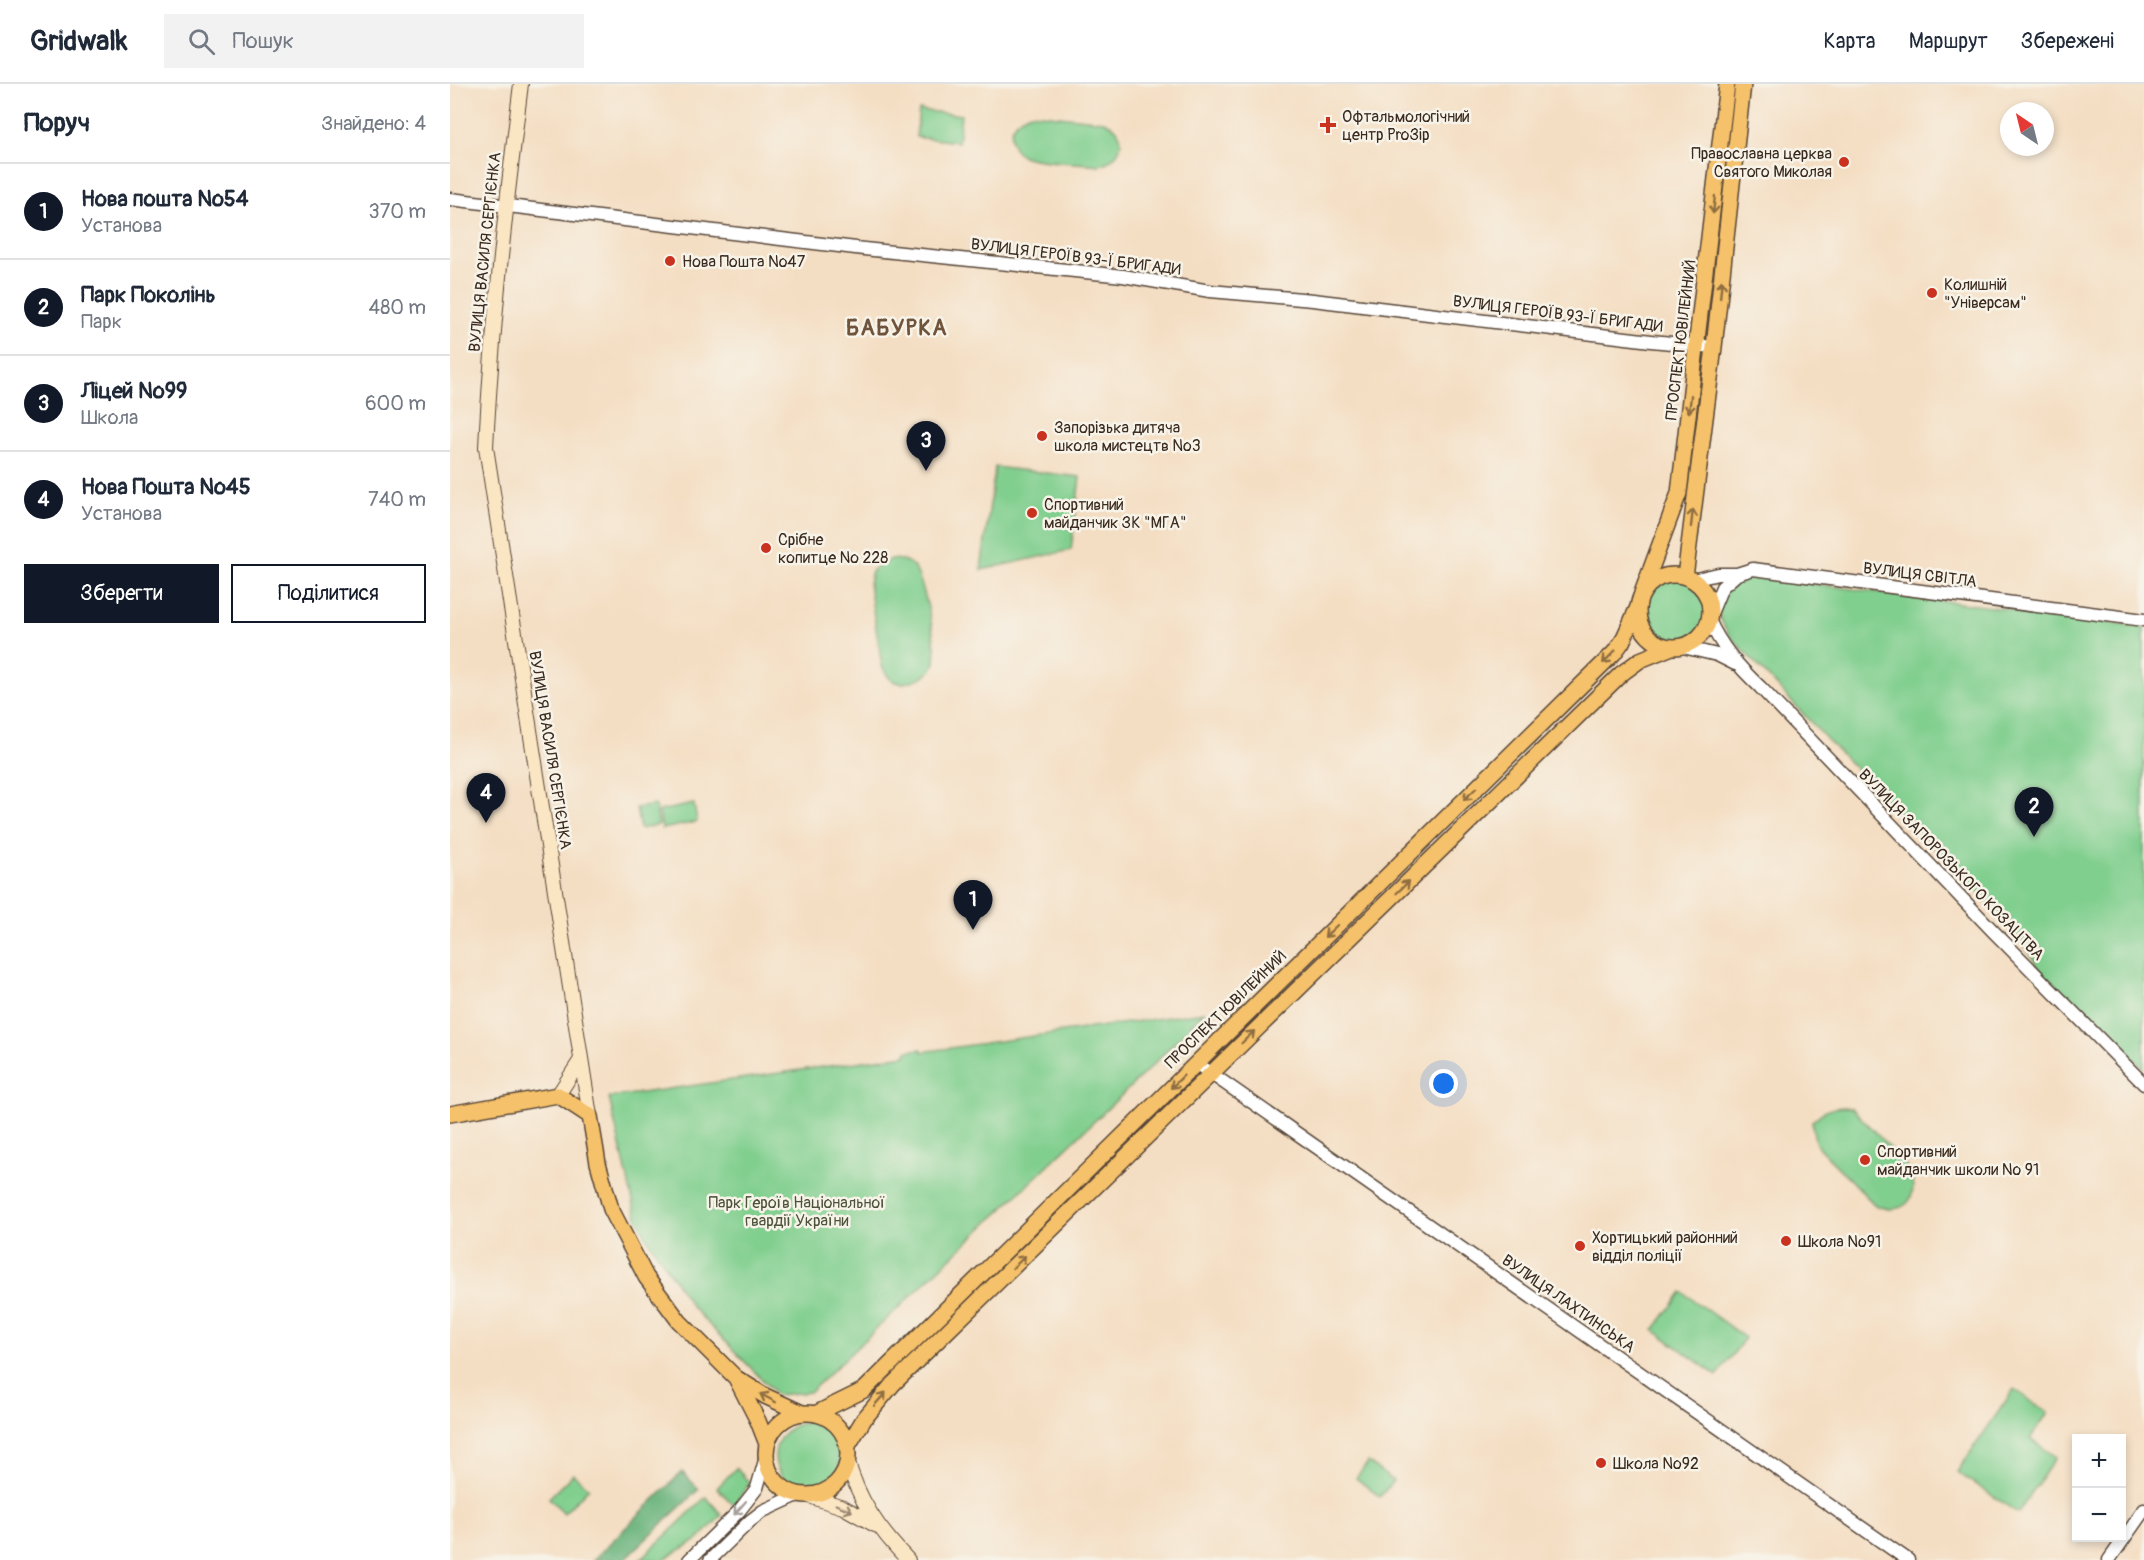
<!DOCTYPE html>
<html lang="uk">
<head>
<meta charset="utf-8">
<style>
  :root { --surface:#fff; --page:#f2f2f3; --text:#1f2937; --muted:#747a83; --line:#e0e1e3; --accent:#111827 }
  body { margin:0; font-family:Pangolin,sans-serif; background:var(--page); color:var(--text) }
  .controls { position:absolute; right:18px; bottom:18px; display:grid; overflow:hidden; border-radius:0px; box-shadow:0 3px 9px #0003 }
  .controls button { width:54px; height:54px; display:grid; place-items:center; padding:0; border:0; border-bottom:2px solid var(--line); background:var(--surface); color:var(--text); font:30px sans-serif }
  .compass { position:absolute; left:1550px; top:18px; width:54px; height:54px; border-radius:50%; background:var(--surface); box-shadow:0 3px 9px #0003; rotate:325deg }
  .you { position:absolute; left:994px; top:1000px; width:21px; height:21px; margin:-15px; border:4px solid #fff; border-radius:50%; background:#1a73e8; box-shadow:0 0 0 9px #1a73e833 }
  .badge { display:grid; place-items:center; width:39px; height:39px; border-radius:50%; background:var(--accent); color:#fff; font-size:20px; font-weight:700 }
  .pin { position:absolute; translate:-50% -50px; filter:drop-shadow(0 2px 3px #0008) }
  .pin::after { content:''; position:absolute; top:32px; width:21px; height:18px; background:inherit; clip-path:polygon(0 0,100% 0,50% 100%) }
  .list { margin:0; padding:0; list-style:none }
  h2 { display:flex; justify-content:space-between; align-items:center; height:78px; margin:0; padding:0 24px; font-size:26px }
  h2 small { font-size:20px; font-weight:400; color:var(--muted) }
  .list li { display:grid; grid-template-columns:39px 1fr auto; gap:18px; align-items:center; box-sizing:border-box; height:96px; padding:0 24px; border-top:2px solid var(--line) }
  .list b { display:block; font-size:22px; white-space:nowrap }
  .list p { margin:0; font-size:20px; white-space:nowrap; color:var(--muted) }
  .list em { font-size:20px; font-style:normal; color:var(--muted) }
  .actions { display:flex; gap:12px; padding:18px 24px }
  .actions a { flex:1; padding:14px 0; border:2px solid var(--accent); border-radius:0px; text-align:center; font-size:21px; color:var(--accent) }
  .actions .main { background:var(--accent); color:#fff }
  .icon { flex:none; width:33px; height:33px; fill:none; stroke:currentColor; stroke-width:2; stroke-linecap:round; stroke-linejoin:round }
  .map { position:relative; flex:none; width:1694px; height:1476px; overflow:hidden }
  header { display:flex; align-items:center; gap:36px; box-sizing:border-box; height:84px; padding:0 30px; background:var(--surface); border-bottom:2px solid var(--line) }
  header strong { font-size:28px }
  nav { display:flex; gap:33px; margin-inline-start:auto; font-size:21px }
  .search { width:420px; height:54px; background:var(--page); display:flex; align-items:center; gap:15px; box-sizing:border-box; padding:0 21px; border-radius:0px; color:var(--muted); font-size:22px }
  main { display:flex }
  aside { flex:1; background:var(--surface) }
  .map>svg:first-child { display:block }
  .green { fill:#81cf8f; stroke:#5e7c56; stroke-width:1.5 }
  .forest { fill:#68b27a; stroke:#526e4c; stroke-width:1.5 }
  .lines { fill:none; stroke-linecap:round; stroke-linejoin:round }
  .tertiary-casing { stroke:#574537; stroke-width:15 }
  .secondary-casing { stroke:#574537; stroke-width:16 }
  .primary-casing { stroke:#574537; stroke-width:18 }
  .tertiary { stroke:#fff; stroke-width:12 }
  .secondary { stroke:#fbe6c4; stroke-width:14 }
  .primary { stroke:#f5c16b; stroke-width:15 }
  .oneway { stroke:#8f6e41 }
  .oneway2 { stroke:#a79f9a }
  .oneway3 { stroke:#9b8871 }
  .poi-dot { fill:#c8321e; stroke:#f7f3e8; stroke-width:2 }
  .labels { text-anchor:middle; stroke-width:5; stroke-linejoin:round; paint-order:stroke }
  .poi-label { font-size:16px; fill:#3b2a1e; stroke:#f7f3e8; text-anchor:start }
  .street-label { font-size:16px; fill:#3b2a1e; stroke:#f7f3e8 }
  .park-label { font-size:16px; fill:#4c533a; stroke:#f7f3e8 }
  .district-label { font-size:22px; font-weight:bold; letter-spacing:1.5px; fill:#6f533b; stroke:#f7f3e8 }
</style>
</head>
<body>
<header>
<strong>Gridwalk</strong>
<div class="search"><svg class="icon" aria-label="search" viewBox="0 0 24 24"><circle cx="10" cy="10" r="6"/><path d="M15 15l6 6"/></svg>Пошук</div>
<nav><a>Карта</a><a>Маршрут</a><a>Збережені</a></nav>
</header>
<main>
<aside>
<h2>Поруч<small>Знайдено: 4</small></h2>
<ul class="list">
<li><span class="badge">1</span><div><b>Нова пошта №54</b><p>Установа</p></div><em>370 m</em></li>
<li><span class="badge">2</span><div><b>Парк Поколінь</b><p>Парк</p></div><em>480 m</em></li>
<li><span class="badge">3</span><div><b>Ліцей №99</b><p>Школа</p></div><em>600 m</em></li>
<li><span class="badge">4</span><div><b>Нова Пошта №45</b><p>Установа</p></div><em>740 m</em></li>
</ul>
<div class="actions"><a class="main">Зберегти</a><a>Поділитися</a></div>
</aside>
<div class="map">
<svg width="1694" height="1476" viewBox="0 0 1694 1476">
  <rect width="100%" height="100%" fill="#f7f3e8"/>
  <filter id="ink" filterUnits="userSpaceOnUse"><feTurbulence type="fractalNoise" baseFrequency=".0167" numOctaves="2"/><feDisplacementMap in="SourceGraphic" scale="12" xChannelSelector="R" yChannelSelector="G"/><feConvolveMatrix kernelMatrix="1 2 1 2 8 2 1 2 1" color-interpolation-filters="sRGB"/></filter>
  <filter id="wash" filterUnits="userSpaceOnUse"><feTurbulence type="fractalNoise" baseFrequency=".008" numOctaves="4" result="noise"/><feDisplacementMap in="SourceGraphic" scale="24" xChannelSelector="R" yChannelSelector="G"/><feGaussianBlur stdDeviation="1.35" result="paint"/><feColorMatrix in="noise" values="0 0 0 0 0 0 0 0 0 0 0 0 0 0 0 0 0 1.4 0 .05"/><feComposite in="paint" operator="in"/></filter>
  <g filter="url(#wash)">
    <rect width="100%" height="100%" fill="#f4dec3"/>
    <path class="green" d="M469 26 511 31 508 58 466 53Z
      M581 29 654 37C680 47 674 75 649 81 633 79 584 78 573 72 564 67 559 57 561 48 563 38 572 32 581 29Z
      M545 383 630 393 621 466 531 486Z
      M441 475C450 475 457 476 463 482 473 492 490 569 484 582 479 593 454 603 443 597 437 593 435 587 432 582L419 500 422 486Z
      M1296 491 1694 543V985L1593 891 1562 842 1385 664 1280 552C1259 522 1268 508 1296 491Z
      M1193 526a32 32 0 1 1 64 0a32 32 0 1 1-64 0Z
      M244 720 247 738 212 745 209 727Z
      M205 721 209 741 190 745 186 724Z
      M754 928 698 986 360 1308 327 1311 242 1223 195 1151 186 1130 159 1014 163 1013 456 971 457 967 472 965V968Z
      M732 1002 737 1005 421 1312 418 1310Z
      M1394 1023 1402 1024C1412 1036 1458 1080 1461 1090 1464 1100 1464 1114 1456 1120 1445 1128 1436 1125 1425 1121L1369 1064 1365 1057 1362 1038C1372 1027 1379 1024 1394 1023Z
      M1232 1208 1295 1254 1267 1292 1204 1246Z
      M1564 1305 1598 1329 1580 1355 1606 1373 1568 1429 1507 1388Z
      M325 1372a33 33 0 1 1 66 0a33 33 0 1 1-66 0Z
      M918 1378 943 1397 930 1413 906 1394Z
      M286 1384 300 1399 284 1421 267 1404Z
      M123 1390 139 1404 114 1429 99 1414Z
      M256 1413 272 1431 248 1456 212 1476H190Z"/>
    <path class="forest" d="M232 1388 249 1405 174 1476H143Z"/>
  </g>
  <g filter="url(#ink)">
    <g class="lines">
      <g class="tertiary-casing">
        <path id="tertiary" d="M0 115 414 165 673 192 760 207 863 216 1201 257 1264 263
          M1242 496 1268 490H1287L1303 485 1694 536
          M1260 532 1272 503 1287 490
          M1259 536C1271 563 1289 583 1310 603L1543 847 1694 1000
          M1229 562 1267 571 1285 580
          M746 979 1458 1476
          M239 1476 289 1427 307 1404 316 1373
          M260 1476 300 1437 313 1427 350 1410
          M1659 1476 1694 1426"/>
      </g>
      <g class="secondary-casing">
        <path id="secondary" d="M71 0C56 121 42 241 36 363L140 1032
          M108 1011 130 977
          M397 1375C408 1416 429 1446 458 1476
          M356 1411 393 1423 425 1441"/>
      </g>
      <g class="primary-casing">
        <path id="primary" d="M1188 527a36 36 0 1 1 72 0a36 36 0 1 1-72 0Z
          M1235 493 1264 263 1293 0
          M1192 509 1229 409 1277 0
          M0 1030 108 1011 140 1032 148 1079 161 1125 196 1193 229 1237 286 1294 315 1312 352 1329
          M286 1294 308 1337 317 1360
          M316 1370a41 41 0 1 1 82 0a41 41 0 1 1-82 0Z
          M365 1330 414 1306 1164 569 1172 558 1188 523
          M397 1363 414 1335 443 1300 1171 590 1190 576 1222 563"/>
      </g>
      <use href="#tertiary" class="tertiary"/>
      <use href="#secondary" class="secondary"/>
      <use href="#primary" class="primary"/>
    </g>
    <defs><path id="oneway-shaft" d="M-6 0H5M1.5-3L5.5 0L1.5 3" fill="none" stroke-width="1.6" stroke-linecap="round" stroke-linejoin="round" transform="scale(1.5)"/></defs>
    <g class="oneway">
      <use href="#oneway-shaft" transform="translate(1264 121) rotate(96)"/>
      <use href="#oneway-shaft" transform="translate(1271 205) rotate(-84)"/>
      <use href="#oneway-shaft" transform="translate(1240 320) rotate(97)"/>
      <use href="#oneway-shaft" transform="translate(1242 434) rotate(-83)"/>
      <use href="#oneway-shaft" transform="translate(1159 573) rotate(134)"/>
      <use href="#oneway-shaft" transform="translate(1020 710) rotate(136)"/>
      <use href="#oneway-shaft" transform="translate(953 803) rotate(-44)"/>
      <use href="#oneway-shaft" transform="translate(881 847) rotate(136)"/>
      <use href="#oneway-shaft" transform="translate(798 953) rotate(-44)"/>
      <use href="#oneway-shaft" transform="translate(727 998) rotate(135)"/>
      <use href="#oneway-shaft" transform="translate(569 1178) rotate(-44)"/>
      <use href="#oneway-shaft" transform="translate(318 1314) rotate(-152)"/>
      <use href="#oneway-shaft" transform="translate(430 1315) rotate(-49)"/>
    </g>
    <use class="oneway2" href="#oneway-shaft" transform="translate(290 1424) rotate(131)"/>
    <use class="oneway3" href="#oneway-shaft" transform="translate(394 1424) rotate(23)"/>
  </g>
  <g class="poi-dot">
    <path d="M875 32h6v6h6v6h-6v6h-6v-6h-6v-6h6z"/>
    <circle cx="1394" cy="78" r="6"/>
    <circle cx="220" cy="177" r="6"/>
    <circle cx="1482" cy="209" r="6"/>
    <circle cx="592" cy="352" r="6"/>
    <circle cx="582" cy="429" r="6"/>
    <circle cx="316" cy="464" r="6"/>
    <circle cx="1415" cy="1076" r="6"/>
    <circle cx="1336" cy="1157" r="6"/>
    <circle cx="1130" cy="1162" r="6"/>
    <circle cx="1151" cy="1379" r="6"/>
  </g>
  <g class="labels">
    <g class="poi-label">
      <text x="892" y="38">Офтальмологічний<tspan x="892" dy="18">центр ProЗір</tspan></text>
      <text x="1382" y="75" text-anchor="end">Православна церква<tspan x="1382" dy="18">Святого Миколая</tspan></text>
      <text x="232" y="183">Нова Пошта №47</text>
      <text x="1494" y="206">Колишній<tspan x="1494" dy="18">"Універсам"</tspan></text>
      <text x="604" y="349">Запорізька дитяча<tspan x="604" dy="18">школа мистецтв №3</tspan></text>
      <text x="594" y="426">Спортивний<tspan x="594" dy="18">майданчик ЗК "МГА"</tspan></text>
      <text x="328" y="461">Срібне<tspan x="328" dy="18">копитце № 228</tspan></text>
      <text x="1427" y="1073">Спортивний<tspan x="1427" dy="18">майданчик школи № 91</tspan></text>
      <text x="1142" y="1159">Хортицький районний<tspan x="1142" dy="18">відділ поліції</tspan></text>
      <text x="1348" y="1163">Школа №91</text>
      <text x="1163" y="1385">Школа №92</text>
    </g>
    <g class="street-label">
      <text transform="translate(34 168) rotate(-84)" y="6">ВУЛИЦЯ ВАСИЛЯ СЕРГІЄНКА</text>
      <text transform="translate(626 172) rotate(7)" y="6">ВУЛИЦЯ ГЕРОЇВ 93-Ї БРИГАДИ</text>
      <text transform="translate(1108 229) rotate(7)" y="6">ВУЛИЦЯ ГЕРОЇВ 93-Ї БРИГАДИ</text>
      <text transform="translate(1230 256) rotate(-83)" y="6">ПРОСПЕКТ ЮВІЛЕЙНИЙ</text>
      <text transform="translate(1470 490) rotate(7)" y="6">ВУЛИЦЯ СВІТЛА</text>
      <text transform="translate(101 666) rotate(81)" y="6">ВУЛИЦЯ ВАСИЛЯ СЕРГІЄНКА</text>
      <text transform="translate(1502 780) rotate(46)" y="6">ВУЛИЦЯ ЗАПОРОЗЬКОГО КОЗАЦТВА</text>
      <text transform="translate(775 925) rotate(-44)" y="6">ПРОСПЕКТ ЮВІЛЕЙНИЙ</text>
      <text transform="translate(1119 1219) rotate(35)" y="6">ВУЛИЦЯ ЛАХТИНСЬКА</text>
    </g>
    <g class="park-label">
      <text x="347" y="1124">Парк Героїв Національної<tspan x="347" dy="18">гвардії України</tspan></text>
    </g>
    <g class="district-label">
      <text x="447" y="251">БАБУРКА</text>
    </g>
  </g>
</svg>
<div class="controls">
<button>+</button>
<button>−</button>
</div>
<svg class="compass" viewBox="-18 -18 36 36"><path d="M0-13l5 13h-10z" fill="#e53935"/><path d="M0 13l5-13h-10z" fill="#747a83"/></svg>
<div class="you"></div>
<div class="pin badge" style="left:523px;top:846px">1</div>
<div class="pin badge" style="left:1584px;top:753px">2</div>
<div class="pin badge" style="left:476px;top:387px">3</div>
<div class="pin badge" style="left:36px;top:739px">4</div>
</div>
</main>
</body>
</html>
